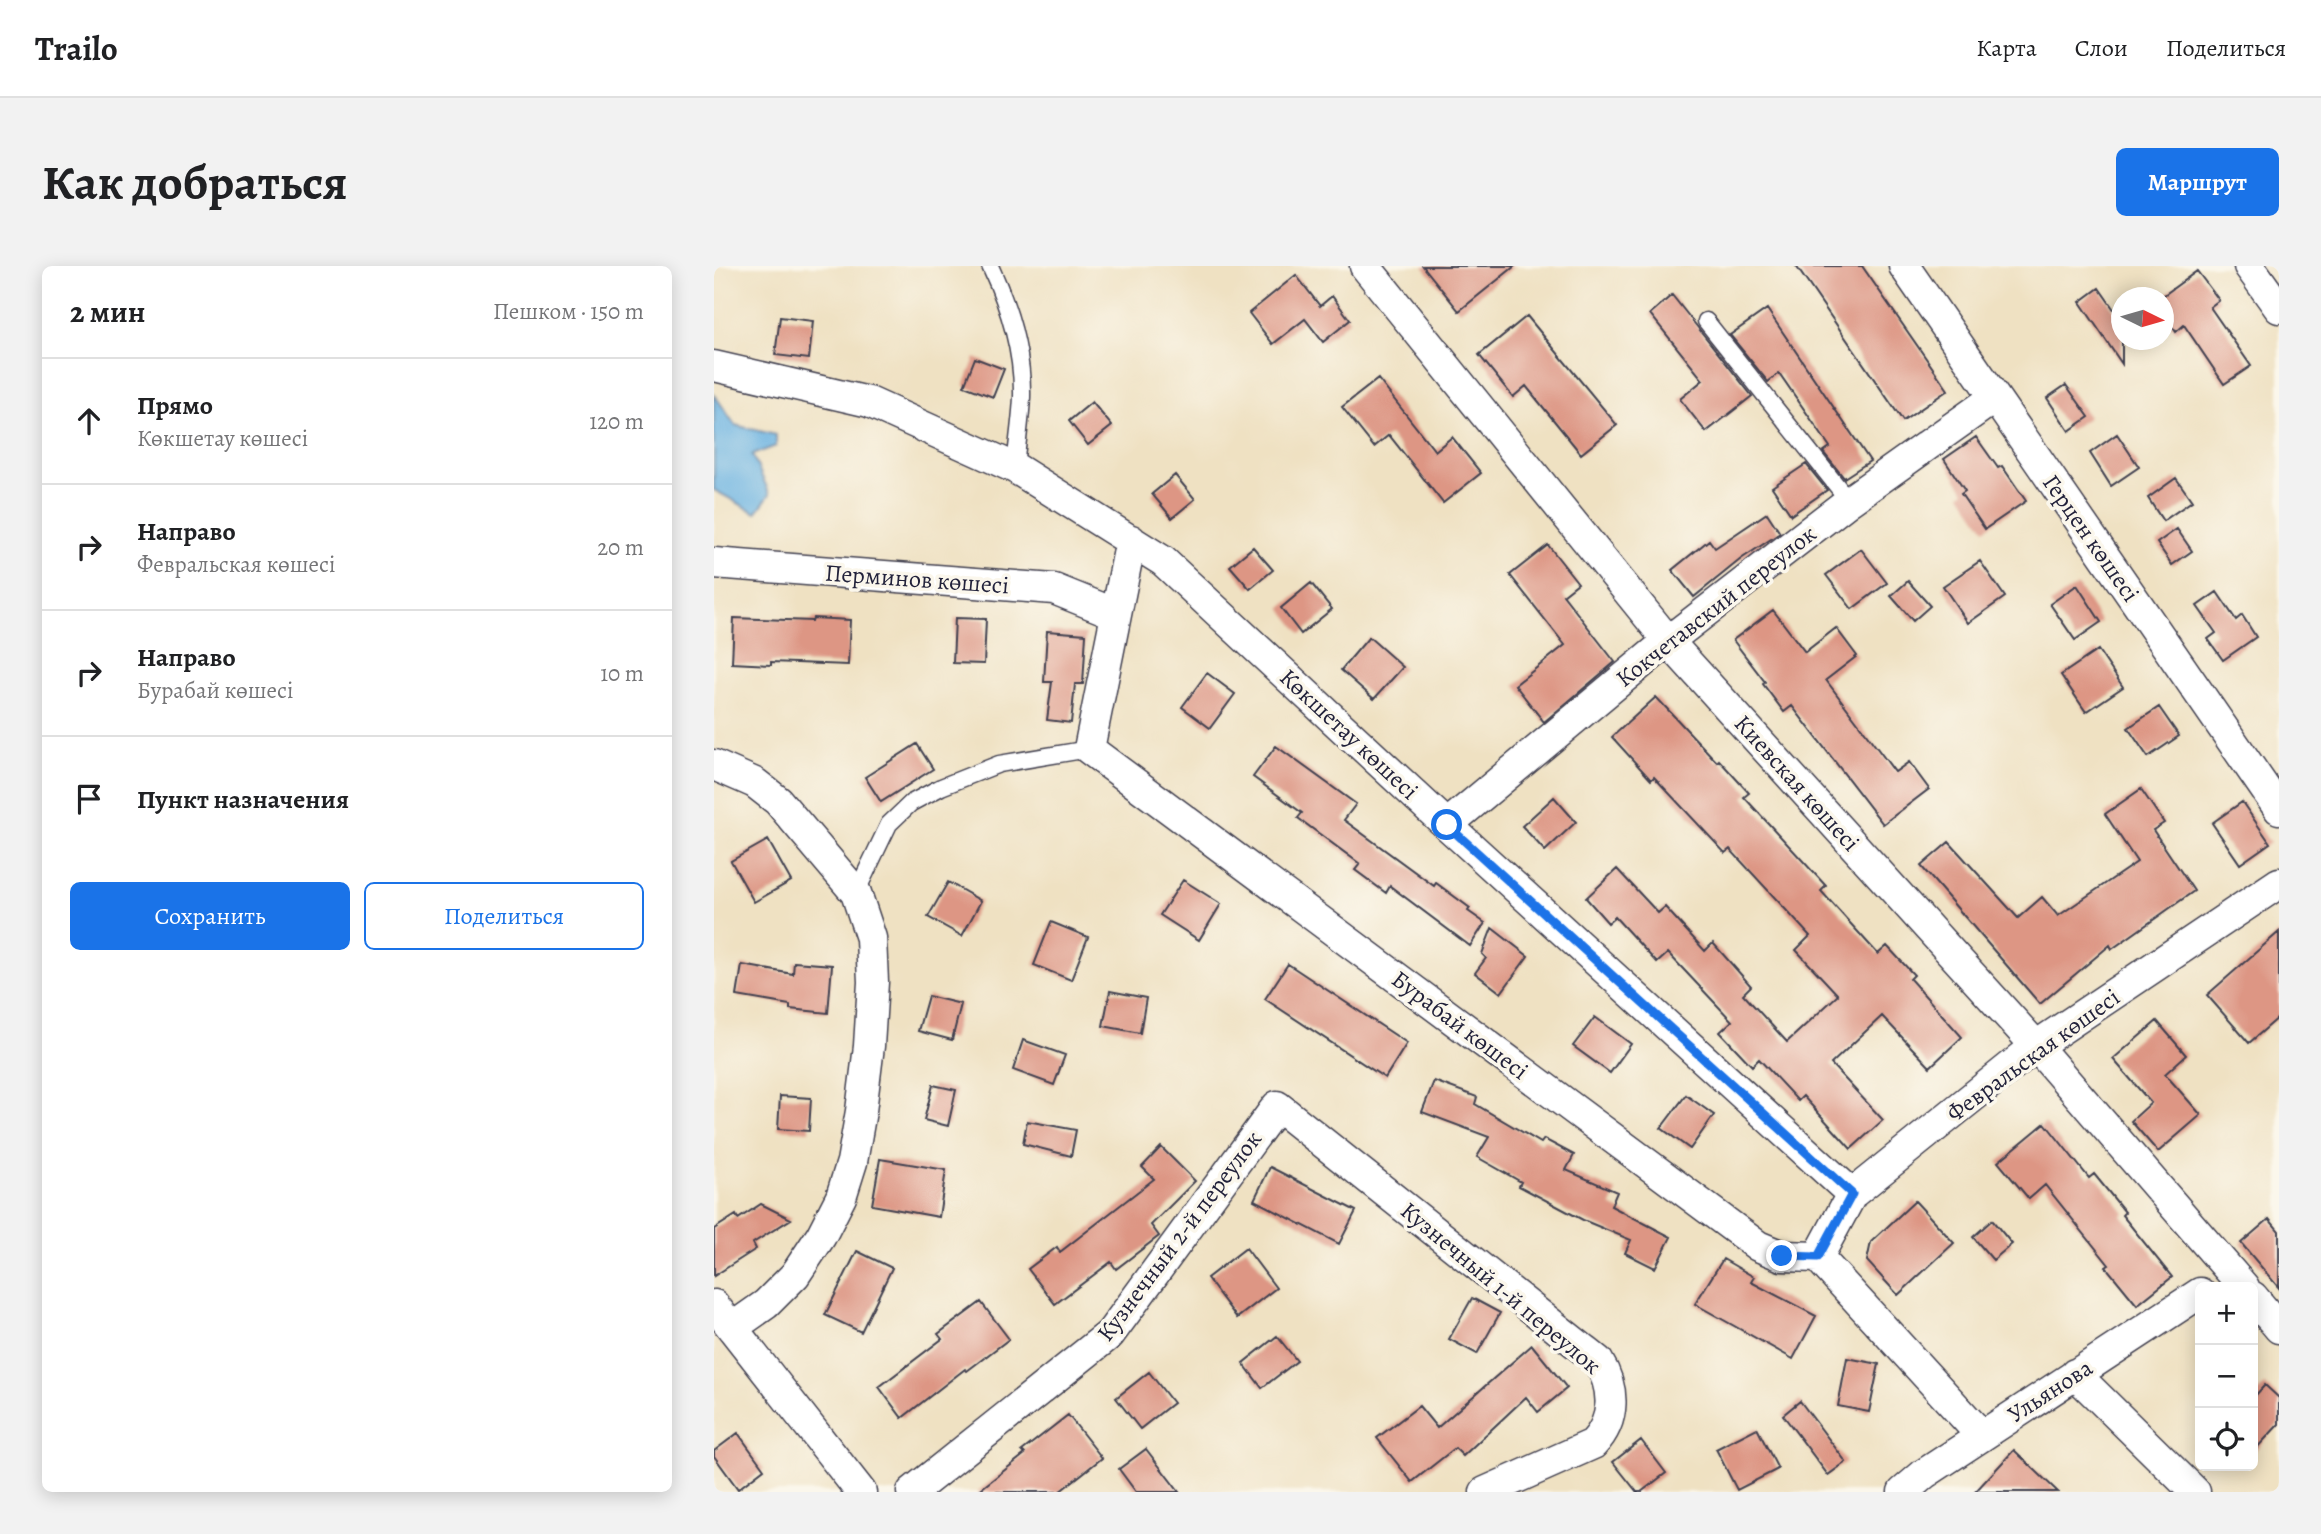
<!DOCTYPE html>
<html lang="ru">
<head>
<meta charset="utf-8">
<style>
  :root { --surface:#fff; --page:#f2f2f2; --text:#202124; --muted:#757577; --line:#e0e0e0; --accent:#1a73e8 }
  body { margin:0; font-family:Alegreya,serif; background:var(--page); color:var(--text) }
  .controls { position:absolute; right:21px; bottom:21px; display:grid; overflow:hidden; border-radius:10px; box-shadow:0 4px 18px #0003 }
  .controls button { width:63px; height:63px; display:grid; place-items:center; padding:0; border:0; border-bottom:2px solid var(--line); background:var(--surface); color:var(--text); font:35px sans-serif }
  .compass { position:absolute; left:1397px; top:21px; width:63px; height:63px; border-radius:50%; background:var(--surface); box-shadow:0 4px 18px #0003; rotate:95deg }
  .stop { position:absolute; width:21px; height:21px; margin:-16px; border:5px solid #1a73e8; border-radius:50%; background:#fff }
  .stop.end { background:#1a73e8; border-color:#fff; box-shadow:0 2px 7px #0008 }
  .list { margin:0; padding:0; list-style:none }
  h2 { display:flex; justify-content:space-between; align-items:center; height:91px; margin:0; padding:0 28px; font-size:30px }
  h2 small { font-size:23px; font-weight:400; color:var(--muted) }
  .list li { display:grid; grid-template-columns:46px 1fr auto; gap:21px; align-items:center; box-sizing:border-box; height:126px; padding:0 28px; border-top:2px solid var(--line) }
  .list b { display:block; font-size:26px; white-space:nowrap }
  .list p { margin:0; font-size:23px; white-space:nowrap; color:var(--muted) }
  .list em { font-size:23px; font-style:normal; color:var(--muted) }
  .actions { display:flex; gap:14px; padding:21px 28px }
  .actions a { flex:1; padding:16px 0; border:2px solid var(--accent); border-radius:10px; text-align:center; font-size:24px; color:var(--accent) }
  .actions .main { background:var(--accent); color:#fff }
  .icon { flex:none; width:38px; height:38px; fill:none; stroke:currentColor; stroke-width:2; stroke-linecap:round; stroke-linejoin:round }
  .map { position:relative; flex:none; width:1565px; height:1226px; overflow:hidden; border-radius:10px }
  header { display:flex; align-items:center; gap:42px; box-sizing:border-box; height:98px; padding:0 35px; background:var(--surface); border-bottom:2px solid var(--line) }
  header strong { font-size:33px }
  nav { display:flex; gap:38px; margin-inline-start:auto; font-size:24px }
  .intro { display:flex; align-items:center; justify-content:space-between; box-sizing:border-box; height:168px; padding:0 42px }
  h1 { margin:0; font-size:49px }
  .button { padding:18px 32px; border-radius:10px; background:var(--accent); color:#fff; font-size:24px; font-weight:700 }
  main { display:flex; gap:42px; padding:0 42px }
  aside { flex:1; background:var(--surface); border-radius:10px; box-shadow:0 4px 18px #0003 }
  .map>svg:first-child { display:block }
  .water { fill:#6ab2e1; stroke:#466a8e; stroke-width:2 }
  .building { fill:#dd9684 }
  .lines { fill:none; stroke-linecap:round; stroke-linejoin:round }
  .lane-casing { stroke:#413f4f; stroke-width:19 }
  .street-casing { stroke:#413f4f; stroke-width:33 }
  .lane { stroke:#fff; stroke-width:16 }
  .street { stroke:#fff; stroke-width:30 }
  .route { stroke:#1a73e8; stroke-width:9 }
  .labels { text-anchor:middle; stroke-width:7; stroke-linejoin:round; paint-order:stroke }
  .street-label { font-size:24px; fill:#22223b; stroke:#fbf7ec }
</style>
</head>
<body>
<header>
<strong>Trailo</strong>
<nav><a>Карта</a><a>Слои</a><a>Поделиться</a></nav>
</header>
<div class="intro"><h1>Как добраться</h1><a class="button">Маршрут</a></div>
<main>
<aside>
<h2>2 мин<small>Пешком · 150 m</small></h2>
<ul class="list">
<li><svg class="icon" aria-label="ahead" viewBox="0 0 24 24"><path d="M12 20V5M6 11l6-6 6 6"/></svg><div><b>Прямо</b><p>Көкшетау көшесі</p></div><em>120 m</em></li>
<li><svg class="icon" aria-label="right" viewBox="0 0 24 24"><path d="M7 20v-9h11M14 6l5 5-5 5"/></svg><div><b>Направо</b><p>Февральская көшесі</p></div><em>20 m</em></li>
<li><svg class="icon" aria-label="right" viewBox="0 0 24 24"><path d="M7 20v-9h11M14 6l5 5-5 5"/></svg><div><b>Направо</b><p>Бурабай көшесі</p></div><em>10 m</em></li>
<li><svg class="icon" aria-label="arrive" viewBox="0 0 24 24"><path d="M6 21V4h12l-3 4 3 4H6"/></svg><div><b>Пункт назначения</b></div></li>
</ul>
<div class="actions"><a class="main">Сохранить</a><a>Поделиться</a></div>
</aside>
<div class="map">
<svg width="1565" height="1226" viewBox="0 0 1565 1226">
  <rect width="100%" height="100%" fill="#fbf7ec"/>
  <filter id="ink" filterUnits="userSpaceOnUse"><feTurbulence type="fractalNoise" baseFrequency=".0143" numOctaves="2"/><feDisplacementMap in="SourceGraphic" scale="14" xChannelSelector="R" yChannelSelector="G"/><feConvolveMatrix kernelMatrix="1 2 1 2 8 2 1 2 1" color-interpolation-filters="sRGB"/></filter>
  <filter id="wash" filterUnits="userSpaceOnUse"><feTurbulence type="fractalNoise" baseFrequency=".00686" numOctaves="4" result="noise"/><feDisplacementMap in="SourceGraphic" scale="28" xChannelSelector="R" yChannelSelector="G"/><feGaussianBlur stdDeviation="1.57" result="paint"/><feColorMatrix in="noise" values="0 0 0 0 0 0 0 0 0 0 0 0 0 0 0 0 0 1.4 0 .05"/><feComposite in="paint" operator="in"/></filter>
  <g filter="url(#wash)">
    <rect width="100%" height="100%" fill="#efe1c2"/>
    <path class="water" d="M0 128 21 159 62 169V180L38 189 56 228 42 247 0 224Z"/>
    <g id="blocks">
      <path class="building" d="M709 0H801L745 45Z
        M1082 0H1148L1234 124 1189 155Z
        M1483 5 1505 34 1496 41 1537 100 1510 118 1470 59 1462 66 1450 49V32H1446Z
        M582 9 606 40 618 30 636 54 609 76 591 53 559 78 535 47Z
        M1385 22 1408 55V98L1366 36Z
        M958 29 1038 130 992 166 966 133 989 114 936 48Z
        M1053 43 1156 195 1130 212 1109 186 1116 181 1065 107 1054 116 1016 69Z
        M813 50 903 159 867 188 812 120 799 131 765 89Z
        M66 51 99 55 95 93 61 89Z
        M261 92 290 103 279 131 250 120Z
        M664 113 721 185 738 171 767 207 729 237 675 169 660 181 628 141Z
        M1352 119 1375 151 1355 165 1333 132Z
        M378 136 398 160 374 179 355 155Z
        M1403 168 1425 201 1397 220 1376 187Z
        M1262 171 1284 202 1288 200 1312 235 1271 263 1247 228 1251 225 1230 193Z
        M1092 198 1113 224 1077 249 1058 221Z
        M461 209 481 233 458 252 438 228Z
        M1462 212 1478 235 1449 255 1434 232Z
        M1053 247 1066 267 1027 293 980 331 958 304 995 274 1001 282Z
        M1463 263 1478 285 1458 299 1443 277Z
        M834 279 864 317 849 329 901 396 830 456 801 419 851 379 796 309Z
        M539 281 559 304 536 323 516 300Z
        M1147 283 1173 317 1138 343 1112 309Z
        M1266 295 1291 331 1254 357 1229 320Z
        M1194 315 1216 340 1199 355 1177 330Z
        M597 317 618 343 587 368 567 342Z
        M1363 319 1387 356 1361 374 1336 338Z
        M1503 326 1522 354 1528 349 1542 371 1509 394 1494 373 1502 367 1483 340Z
        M1059 344 1091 386 1122 362 1143 390 1112 414 1181 506 1195 496 1215 523 1169 558 1078 440 1070 446 1049 418 1051 416 1019 374Z
        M20 352 98 355 99 352 136 354 134 399 57 396V399L18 397Z
        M241 352 272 353 270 398 239 397Z
        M333 365 372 368 369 418H361L357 457 333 454 338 416H330Z
        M655 371 689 401 660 433 627 404Z
        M1384 384 1409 421 1372 446 1347 409Z
        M493 407 521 428 496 462 468 441Z
        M942 431 1003 496 1005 494 1035 527 1030 531 1112 620 1107 625 1164 688 1173 680 1200 709 1196 713 1248 771 1216 801 1168 750 1117 798 1169 854 1137 883 1089 830 1084 835 1045 793 1038 800 1006 766 1018 755 954 687 943 697 901 651 894 657 872 632 903 603 944 647 951 641 991 685 999 677 1037 720 1029 728 1073 776 1124 729 1082 684 1096 670 1016 583 1011 587 940 511 937 514 898 471Z
        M1445 441 1465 470 1434 491 1414 462Z
        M203 478 219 503 167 536 151 511Z
        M562 480 642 538 630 554 720 620 722 617 756 642 754 645 771 657 756 680 676 620 672 627 641 604 646 598 584 552 588 547 539 511Z
        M1427 523 1450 557 1439 564 1480 625 1398 683 1396 679 1326 738 1207 600 1235 576 1304 652 1328 631 1344 650 1423 596 1391 548Z
        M840 531 862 556 831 585 808 560Z
        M1528 536 1556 577 1526 598 1498 557Z
        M54 574 77 615 40 636 17 595Z
        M469 614 507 638 485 674 446 649Z
        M234 616 267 635 248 670 214 651Z
        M337 656 374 671 357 714 320 699Z
        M778 662 814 690 787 727 761 707 772 692 768 688Z
        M1565 666V751L1535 777 1493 729Z
        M80 696 118 699 114 747 76 743V739L23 730 28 699 79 708Z
        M574 698 693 777 671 812 551 733Z
        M396 725 432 732 426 767 389 760Z
        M214 730 247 738 238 774 204 765Z
        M881 751 917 778 896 807 859 780Z
        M1443 755 1472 789 1451 808 1487 849 1444 886 1417 855 1437 837 1399 793Z
        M309 774 351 789 340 819 299 804Z
        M720 815 763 831 761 838 827 877 830 873 860 889 852 904 903 926 897 940 957 971 941 1002 911 987 917 974 869 954 805 920 807 916 763 891 775 871 708 846Z
        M219 819 242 824 234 860 210 854Z
        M972 829 1000 849 976 883 947 862Z
        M66 830 97 832 95 865 64 863Z
        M313 855 362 864 357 890 309 878Z
        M1331 857 1375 912 1380 908 1411 946 1408 949 1458 1011 1423 1039 1392 1001 1395 999 1331 919 1315 933 1284 896Z
        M447 881 481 915 437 959 445 970 402 1003 397 996 341 1038 314 1003 343 981 346 986 440 913 428 901Z
        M166 893 232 904 225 951 158 939Z
        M556 901 642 945 625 978 540 934Z
        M1201 935 1240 977 1184 1029 1153 995 1157 976Z
        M47 938 77 953 39 977 42 983 0 1010V963L22 949 24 953Z
        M1555 953 1565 965V1022L1527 977Z
        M1278 954 1298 978 1279 994 1259 971Z
        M532 982 562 1022 523 1052 493 1012Z
        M143 985 178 1002 147 1066 111 1049Z
        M1009 993 1040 1011 1037 1016 1102 1050 1079 1093 981 1038Z
        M758 1032 786 1047 763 1088 735 1073Z
        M267 1036 295 1073 253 1105 251 1103 188 1152 165 1121 228 1073 224 1068Z
        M563 1070 583 1095 548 1122 529 1097Z
        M818 1079 853 1122 824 1146 812 1131 749 1190 741 1182 698 1216 663 1172 705 1140 723 1162Z
        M1133 1092 1165 1098 1155 1146 1124 1140Z
        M435 1106 459 1137 426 1163 402 1132Z
        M1551 1119 1565 1132V1158L1539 1186V1132Z
        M1086 1135 1132 1196 1114 1209 1069 1149Z
        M354 1149 388 1192 345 1226H263L311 1188 308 1185Z
        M1043 1162 1064 1203 1023 1224 1002 1183Z
        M24 1167 50 1203 24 1223 0 1190V1185Z
        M927 1174 952 1207 927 1226H923L899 1196Z
        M432 1183 465 1226H422L405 1203Z
        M1300 1184 1321 1204 1344 1226H1261Z"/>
    </g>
  </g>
  <g filter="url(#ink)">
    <use href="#blocks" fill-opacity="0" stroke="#413f4f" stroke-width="2"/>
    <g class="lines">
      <g class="lane-casing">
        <path id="lane" d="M276 0C295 41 309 85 308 131 307 154 303 178 301 202
          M992 55 1135 235
          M142 627 175 558 197 537 227 521 285 498 375 483"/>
      </g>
      <g class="street-casing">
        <path id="street" d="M651 0 954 375 1322 780 1530 1021
          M1190 0 1565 543
          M1535 0 1565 42
          M0 100 155 136 301 202 449 295 733 559 1138 928
          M417 274 375 483 1044 980 1068 990 1104 991 1268 1170
          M0 297 340 323 402 348
          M0 499 41 517 64 535 142 627 157 672 159 716 155 780 147 845 138 896 127 931 107 970 81 1009 52 1038 18 1062
          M733 559 954 375 1135 235 1280 132
          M1104 991 1138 928 1322 780 1565 617
          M1539 1031 1565 1062
          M0 1039 147 1226
          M1361 1108 1481 1226
          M198 1226 396 1068 563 840 884 1095C901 1122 902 1154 879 1178L771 1226
          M1189 1226 1210 1208 1486 1027"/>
      </g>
      <use href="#lane" class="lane"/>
      <use href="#street" class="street"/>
    </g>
  </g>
  <g class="lines" filter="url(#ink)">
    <path class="route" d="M733 559 1138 928 1104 991 1068 990"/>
  </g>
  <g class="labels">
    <g class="street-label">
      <text transform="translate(1377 272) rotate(55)" y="8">Герцен көшесі</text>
      <text transform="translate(203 313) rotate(4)" y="8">Перминов көшесі</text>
      <text transform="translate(1002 340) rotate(-38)" y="8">Кокчетавский переулок</text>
      <text transform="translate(635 468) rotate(43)" y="8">Көкшетау көшесі</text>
      <text transform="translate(1083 517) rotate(48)" y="8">Киевская көшесі</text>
      <text transform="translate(746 759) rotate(37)" y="8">Бурабай көшесі</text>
      <text transform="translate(1319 789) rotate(-36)" y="8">Февральская көшесі</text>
      <text transform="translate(465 970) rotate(-53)" y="8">Кузнечный 2-й переулок</text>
      <text transform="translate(787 1022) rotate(40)" y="8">Кузнечный 1-й переулок</text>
      <text transform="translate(1336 1125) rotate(-33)" y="8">Ульянова</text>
    </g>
  </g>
</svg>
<div class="controls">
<button>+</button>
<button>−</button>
<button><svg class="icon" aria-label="locate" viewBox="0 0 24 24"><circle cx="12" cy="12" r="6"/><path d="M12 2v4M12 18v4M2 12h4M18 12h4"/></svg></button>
</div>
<svg class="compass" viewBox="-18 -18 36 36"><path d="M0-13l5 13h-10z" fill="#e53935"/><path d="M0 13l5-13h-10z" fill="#757577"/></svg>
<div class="stop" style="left:733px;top:559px"></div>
<div class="stop end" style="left:1068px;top:990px"></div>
</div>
</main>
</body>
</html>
